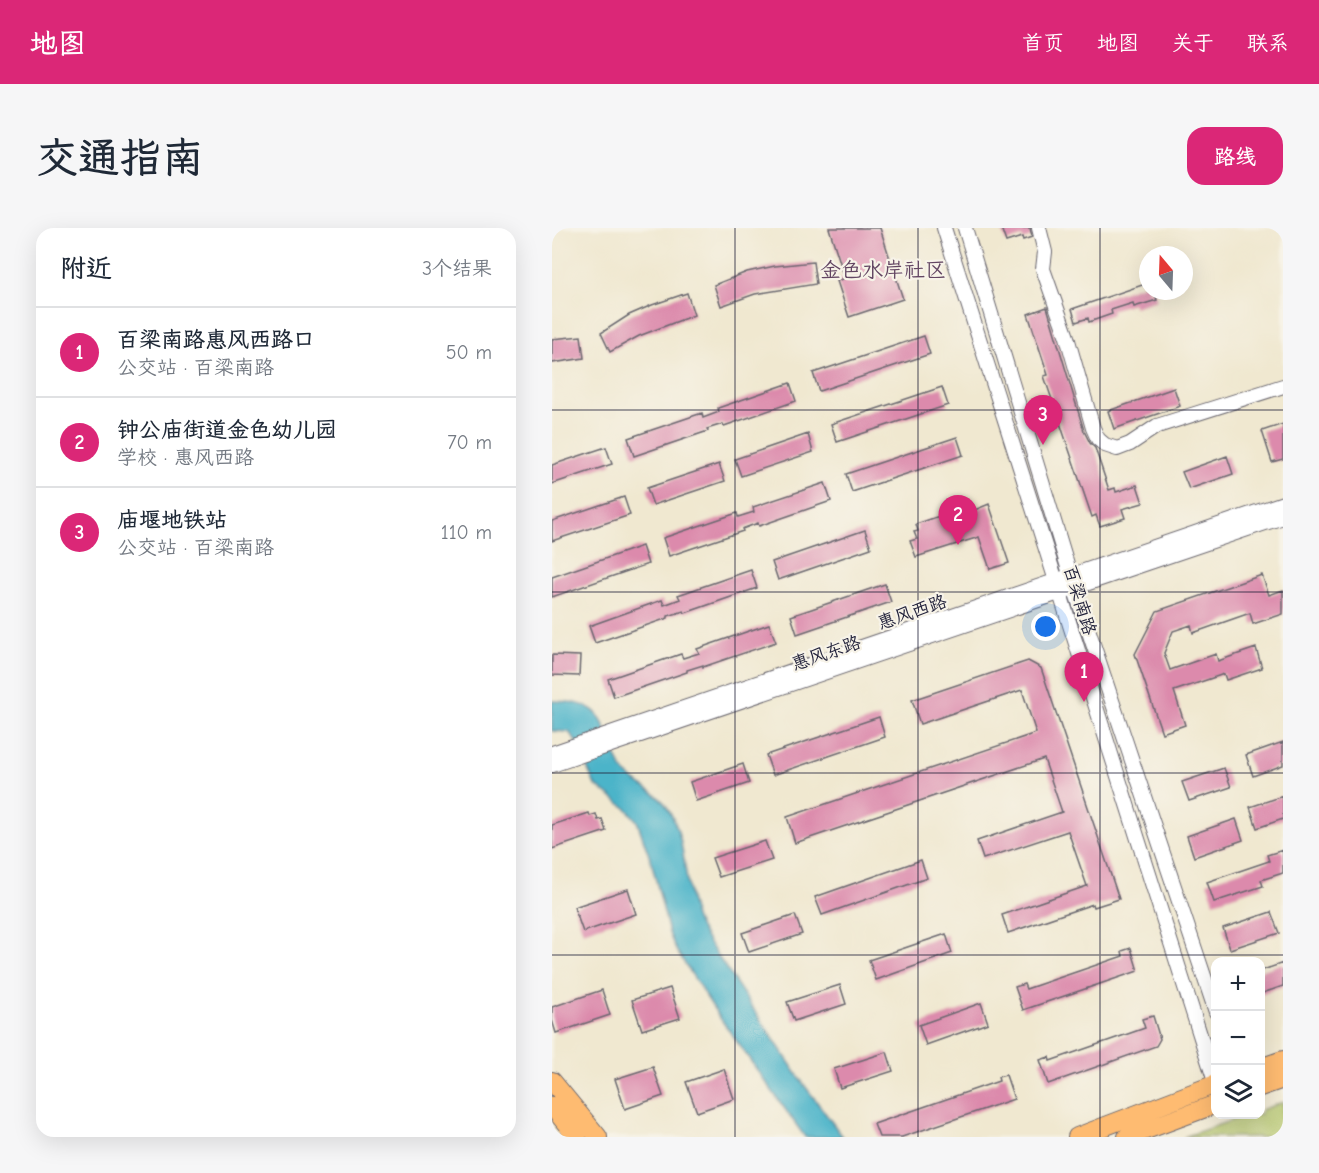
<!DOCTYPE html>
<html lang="zh">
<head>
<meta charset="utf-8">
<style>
  :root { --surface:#fff; --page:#f6f6f7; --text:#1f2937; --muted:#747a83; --line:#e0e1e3; --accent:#db2777 }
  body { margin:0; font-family:"Comic Neue","LXGW WenKai TC",sans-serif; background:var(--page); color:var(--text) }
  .controls { position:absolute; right:18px; bottom:18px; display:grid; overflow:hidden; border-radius:12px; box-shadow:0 6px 24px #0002 }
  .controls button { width:54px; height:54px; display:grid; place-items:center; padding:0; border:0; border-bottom:2px solid var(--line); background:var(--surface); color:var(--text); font:30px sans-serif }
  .compass { position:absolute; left:587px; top:18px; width:54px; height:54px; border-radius:50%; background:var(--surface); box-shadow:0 6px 24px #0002; rotate:341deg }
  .you { position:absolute; left:494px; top:399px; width:21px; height:21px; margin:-15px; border:4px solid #fff; border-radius:50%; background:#1a73e8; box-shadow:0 0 0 9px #1a73e833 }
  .badge { display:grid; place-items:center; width:39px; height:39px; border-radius:50%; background:var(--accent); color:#fff; font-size:20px; font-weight:700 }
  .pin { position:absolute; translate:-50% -50px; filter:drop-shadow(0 2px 3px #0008) }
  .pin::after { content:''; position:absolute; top:32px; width:21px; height:18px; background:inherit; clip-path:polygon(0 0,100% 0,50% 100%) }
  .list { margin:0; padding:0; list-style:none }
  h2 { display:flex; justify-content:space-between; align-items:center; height:78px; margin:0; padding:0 24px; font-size:26px }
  h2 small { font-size:20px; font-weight:400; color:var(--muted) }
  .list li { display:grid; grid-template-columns:39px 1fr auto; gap:18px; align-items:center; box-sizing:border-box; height:90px; padding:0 24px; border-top:2px solid var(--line) }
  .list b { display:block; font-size:22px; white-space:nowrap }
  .list p { margin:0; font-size:20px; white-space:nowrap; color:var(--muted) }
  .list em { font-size:20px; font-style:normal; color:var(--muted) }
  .icon { flex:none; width:33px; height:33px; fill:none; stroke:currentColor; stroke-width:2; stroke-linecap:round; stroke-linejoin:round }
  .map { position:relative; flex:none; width:731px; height:909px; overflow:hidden; border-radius:18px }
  header { display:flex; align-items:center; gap:36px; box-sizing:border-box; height:84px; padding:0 30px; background:var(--accent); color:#fff }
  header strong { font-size:28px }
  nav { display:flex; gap:33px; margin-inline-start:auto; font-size:21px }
  .intro { display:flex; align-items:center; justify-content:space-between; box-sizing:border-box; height:144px; padding:0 36px }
  h1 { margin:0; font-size:42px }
  .button { padding:15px 27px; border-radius:18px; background:var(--accent); color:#fff; font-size:21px; font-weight:700 }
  main { display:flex; gap:36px; padding:0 36px }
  aside { flex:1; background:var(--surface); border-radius:18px; box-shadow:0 6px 24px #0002 }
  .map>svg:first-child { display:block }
  .green { fill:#b0c265; stroke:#697250; stroke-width:1.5 }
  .water { fill:#4bb4c9; stroke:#366b82; stroke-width:1.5 }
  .building { fill:#dc8aac }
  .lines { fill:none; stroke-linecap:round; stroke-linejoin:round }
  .minor-casing { stroke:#6a676f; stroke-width:16 }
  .major-casing { stroke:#6a676f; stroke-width:20 }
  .minor { stroke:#fff; stroke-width:14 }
  .major { stroke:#febb71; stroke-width:18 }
  .grid { fill:none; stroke:#22223b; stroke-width:1.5; stroke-opacity:0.55 }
  .labels { text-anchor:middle; stroke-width:4.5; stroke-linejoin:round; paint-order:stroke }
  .street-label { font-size:18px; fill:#22223b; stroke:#f7f3e8 }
  .quarter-label { font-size:21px; fill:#634663; stroke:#f7f3e8 }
</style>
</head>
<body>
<header>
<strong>地图</strong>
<nav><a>首页</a><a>地图</a><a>关于</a><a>联系</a></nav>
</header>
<div class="intro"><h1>交通指南</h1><a class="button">路线</a></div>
<main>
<aside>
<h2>附近<small>3个结果</small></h2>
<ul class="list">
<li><span class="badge">1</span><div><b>百梁南路惠风西路口</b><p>公交站 · 百梁南路</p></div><em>50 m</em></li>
<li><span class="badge">2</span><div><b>钟公庙街道金色幼儿园</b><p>学校 · 惠风西路</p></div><em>70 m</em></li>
<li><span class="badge">3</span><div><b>庙堰地铁站</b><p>公交站 · 百梁南路</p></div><em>110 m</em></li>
</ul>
</aside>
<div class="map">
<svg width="731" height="909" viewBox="0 0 731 909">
  <rect width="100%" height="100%" fill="#f7f3e8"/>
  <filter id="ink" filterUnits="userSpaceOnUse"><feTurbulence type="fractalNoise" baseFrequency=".0167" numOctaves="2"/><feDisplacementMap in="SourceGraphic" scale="12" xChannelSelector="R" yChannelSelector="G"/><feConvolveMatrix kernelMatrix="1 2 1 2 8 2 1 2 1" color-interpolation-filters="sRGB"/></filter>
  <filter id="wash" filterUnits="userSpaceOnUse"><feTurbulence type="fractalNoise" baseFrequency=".008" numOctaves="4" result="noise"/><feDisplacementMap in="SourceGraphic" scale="24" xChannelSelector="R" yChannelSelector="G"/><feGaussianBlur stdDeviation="1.35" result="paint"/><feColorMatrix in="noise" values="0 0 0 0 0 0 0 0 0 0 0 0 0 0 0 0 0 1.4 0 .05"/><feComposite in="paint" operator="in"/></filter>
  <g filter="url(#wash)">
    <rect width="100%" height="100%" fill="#f0e8d0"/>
    <path class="green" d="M731 874V909H632L695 887 708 886 709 882Z"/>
    <path class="water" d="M0 473C58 474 46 494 68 537 77 555 104 561 115 579 137 614 130 657 145 694 148 702 154 710 159 718L253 858 291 909H253L166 787 124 722 117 705 100 636 85 593 74 580 43 557 23 512 17 504 0 503Z"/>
    <g id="blocks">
      <path class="building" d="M277 0H328L351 71 297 89 285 53 293 50Z
        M449 0H478L480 9 471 12 470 9 454 14Z
        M261 34 264 56 203 66 169 78 162 57 195 44 223 38Z
        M596 55V63H602L605 72 582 79 581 75 559 82 560 86 537 94 536 90 524 94 520 81Z
        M135 65 142 87 87 108 58 124 49 105 77 87 100 77Z
        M495 79 532 203 538 215 543 220 557 262 563 260 564 264 585 257 591 275 570 281 573 290 548 298 544 287 540 289 492 148 496 147 476 86Z
        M29 108 32 130 0 135V111Z
        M372 108 378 126 267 163 261 145Z
        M238 155 244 173 172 198 171 196 155 201 156 203 82 228 76 210 150 185 151 190 167 184 166 180Z
        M390 159 396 177 285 214 279 196Z
        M622 160 628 178 562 201 556 183Z
        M731 196V231L720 234 710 203Z
        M256 206 261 224 189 248 183 231Z
        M405 209 411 227 300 264 294 246Z
        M54 219 60 236 0 256V237Z
        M675 228 681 246 637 261 630 244Z
        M167 236 173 253 101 277 95 260Z
        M273 255 279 273 207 298 206 295 190 301 191 303 117 328 111 310 185 285 186 289 202 284 201 279Z
        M72 269 78 287 0 313V293Z
        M437 276 457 335 438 341 427 309 364 329 358 313 365 311 362 304 366 303 364 296 411 280 413 286Z
        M313 302 319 320 226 352 220 334Z
        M90 318 96 336 0 369V349Z
        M199 342 205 360 133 385 132 383 116 388V390L43 415 37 398 110 372 112 377 128 371 126 367Z
        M710 347 717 367 731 362V386L701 396 698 385 641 405 639 397 621 403 612 425 618 442 664 426 666 433 704 420 710 440 674 452 672 446 622 463 633 497 610 505 583 426 605 383Z
        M333 356 339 374 245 406 239 388Z
        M217 396 224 414 151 439V437L135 442V444L62 469 56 451 129 426 131 430 147 425 145 421Z
        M0 427 28 428 27 448 0 447Z
        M476 433 489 440 567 671 542 679 541 676 456 705 450 687 535 658 516 603 431 631 425 613 510 584 492 531 243 615 235 589 484 505 470 462 368 496 360 472Z
        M327 489 333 509 221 547 214 527Z
        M731 514V537L701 548 694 527Z
        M191 536 197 555 144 573 138 554Z
        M672 540 679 559 637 573 630 554Z
        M731 568V591L705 600 698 579Z
        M37 585 38 588 44 586 46 592 50 591 54 603 0 621V597Z
        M684 591 691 612 642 629 635 608Z
        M213 613 220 632 167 649 160 630Z
        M731 622V645L709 652 711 658 662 674 655 654 717 633 715 627Z
        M369 632 375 650 270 687 263 669Z
        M76 661 84 686 31 704 22 679Z
        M719 684 727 705 678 721 671 700Z
        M243 687 250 706 197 724 190 705Z
        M394 706 400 725 324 752 317 732Z
        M579 720 586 743 471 782 463 759 472 756 474 761 571 728 570 723Z
        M731 735V758L708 766V743Z
        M288 757 294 776 242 793 235 774Z
        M118 760 128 790 90 802 80 772Z
        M50 762 58 787 4 805 0 792V779Z
        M429 775 436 795 374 817 367 797Z
        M601 788 608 811 604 818 496 856 488 832 497 829 498 833 593 800 590 791Z
        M335 824 341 843 288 860 282 841Z
        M101 839 111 868 73 881 63 851Z
        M172 841 182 871 145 884 134 854Z
        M454 847 462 871 350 909H327L322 896 447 853 446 849Z"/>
    </g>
  </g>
  <g filter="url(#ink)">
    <use href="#blocks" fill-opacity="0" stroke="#6a676f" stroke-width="1.5"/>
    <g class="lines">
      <g class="minor-casing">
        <path id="minor" d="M392 0 664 857
          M413 0 522 359 664 784
          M487 0 493 24 491 41 515 109 541 200 546 211 553 217 565 221 578 216 605 198 731 158
          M0 525 731 275
          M0 537 731 289"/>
      </g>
      <g class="major-casing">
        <path id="major" d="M708 840 731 832
          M0 853 46 909
          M708 859 731 851
          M0 878 25 909
          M525 909 664 856
          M575 909 664 876"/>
      </g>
      <use href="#minor" class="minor"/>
      <use href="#major" class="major"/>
    </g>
  </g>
  <path class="grid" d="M183 0V909M366 0V909M548 0V909M0 182H731M0 364H731M0 545H731M0 727H731"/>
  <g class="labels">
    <g class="street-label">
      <text transform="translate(528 372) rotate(73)" y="6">百梁南路</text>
      <text transform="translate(360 384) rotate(-19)" y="6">惠风西路</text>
      <text transform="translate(274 425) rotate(-19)" y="6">惠风东路</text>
    </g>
    <g class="quarter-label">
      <text x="331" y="49">金色水岸社区</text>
    </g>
  </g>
</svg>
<div class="controls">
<button>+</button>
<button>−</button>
<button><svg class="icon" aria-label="layers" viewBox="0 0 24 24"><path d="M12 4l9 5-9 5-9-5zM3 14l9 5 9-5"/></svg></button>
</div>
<svg class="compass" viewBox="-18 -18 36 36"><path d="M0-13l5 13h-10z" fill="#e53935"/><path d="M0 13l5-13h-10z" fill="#747a83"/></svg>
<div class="you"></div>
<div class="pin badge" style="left:532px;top:474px">1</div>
<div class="pin badge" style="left:406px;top:317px">2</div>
<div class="pin badge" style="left:491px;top:217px">3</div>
</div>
</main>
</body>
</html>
